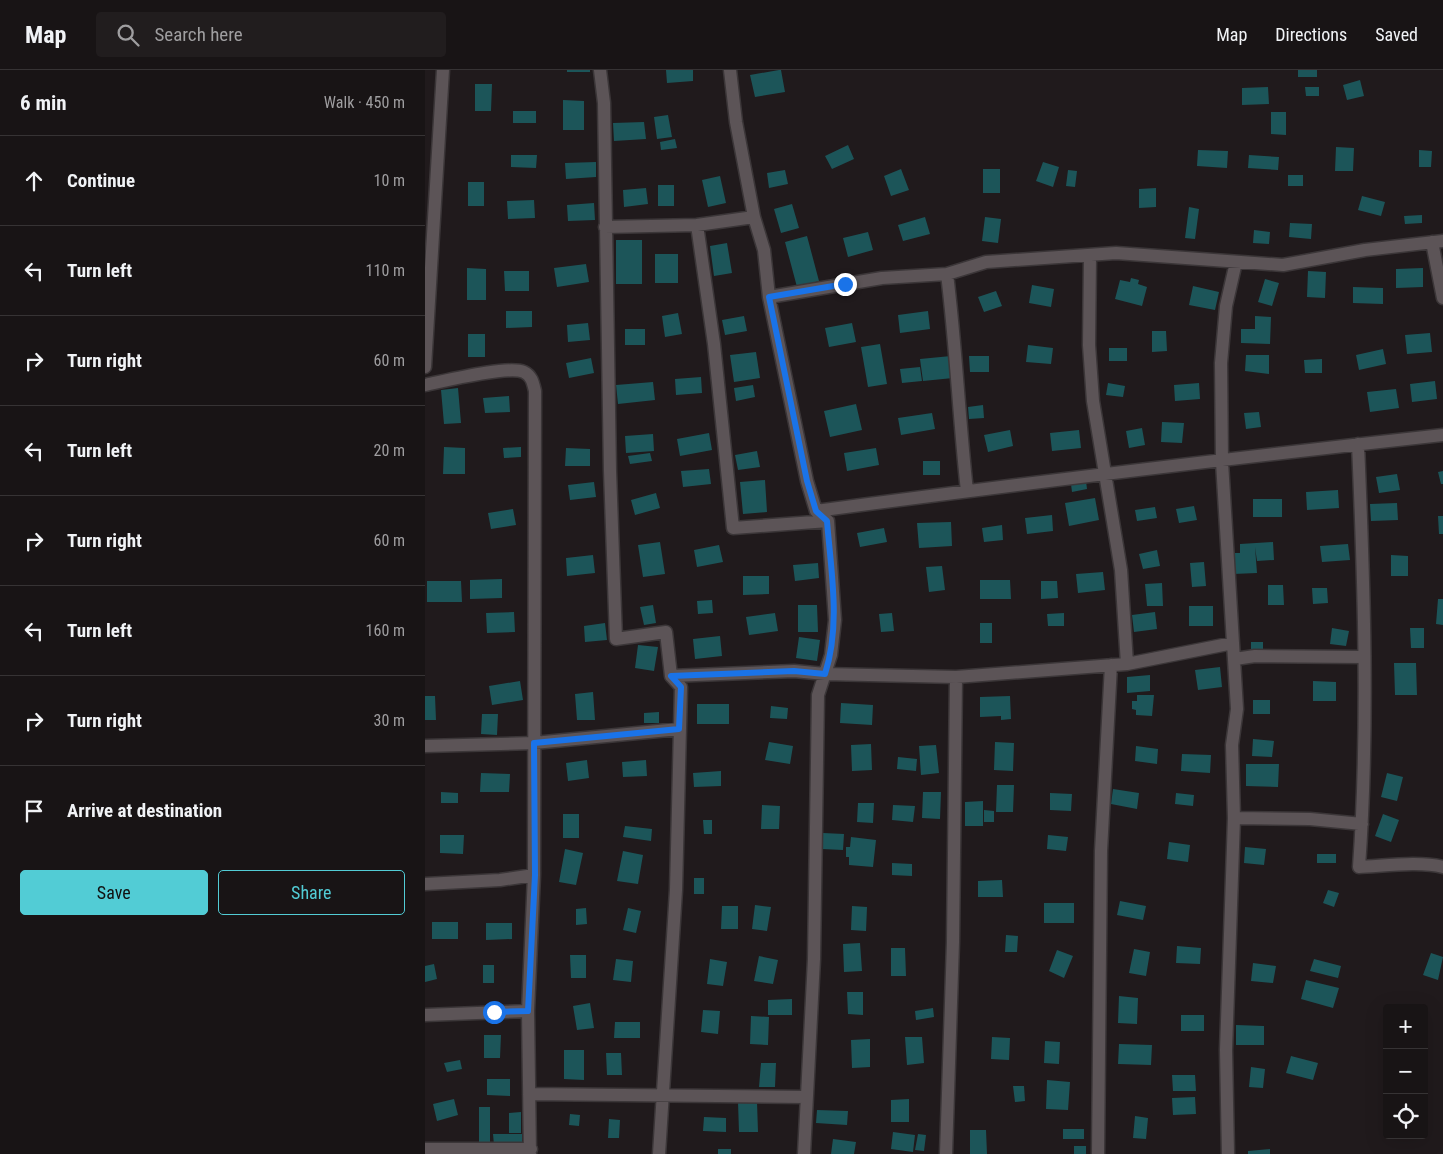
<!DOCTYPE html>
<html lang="en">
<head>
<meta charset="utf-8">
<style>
  :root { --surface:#181415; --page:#211d1e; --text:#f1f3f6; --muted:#9f9ea0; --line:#363334; --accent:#52ccd5 }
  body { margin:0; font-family:"Roboto Condensed",sans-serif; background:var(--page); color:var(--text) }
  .controls { position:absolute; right:15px; bottom:15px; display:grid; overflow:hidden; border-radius:5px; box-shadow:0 5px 20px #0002 }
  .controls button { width:45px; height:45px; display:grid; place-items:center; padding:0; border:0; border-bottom:1px solid var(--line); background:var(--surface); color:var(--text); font:25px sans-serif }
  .stop { position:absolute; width:15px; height:15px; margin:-11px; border:4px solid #1a73e8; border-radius:50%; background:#fff }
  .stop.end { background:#1a73e8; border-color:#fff; box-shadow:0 1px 5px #0008 }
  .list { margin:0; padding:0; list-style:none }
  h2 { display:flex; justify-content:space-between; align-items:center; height:65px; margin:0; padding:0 20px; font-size:21px }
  h2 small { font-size:16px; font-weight:400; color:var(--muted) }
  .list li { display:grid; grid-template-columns:32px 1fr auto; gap:15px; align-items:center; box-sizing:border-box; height:90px; padding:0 20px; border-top:1px solid var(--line) }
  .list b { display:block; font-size:19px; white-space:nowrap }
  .list em { font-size:16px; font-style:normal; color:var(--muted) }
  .actions { display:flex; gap:10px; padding:15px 20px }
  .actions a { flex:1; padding:11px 0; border:1px solid var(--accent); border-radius:5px; text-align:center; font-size:18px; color:var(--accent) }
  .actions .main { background:var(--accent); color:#111 }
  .icon { flex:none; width:28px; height:28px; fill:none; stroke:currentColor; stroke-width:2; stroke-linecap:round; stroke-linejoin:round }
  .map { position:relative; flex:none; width:1018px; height:1084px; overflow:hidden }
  header { display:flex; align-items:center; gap:30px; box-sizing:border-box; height:70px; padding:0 25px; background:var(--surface); border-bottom:1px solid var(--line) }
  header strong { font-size:24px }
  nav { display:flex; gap:28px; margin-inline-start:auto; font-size:18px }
  .search { width:350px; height:45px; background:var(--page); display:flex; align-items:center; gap:12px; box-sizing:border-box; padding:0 18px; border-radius:5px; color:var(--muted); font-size:19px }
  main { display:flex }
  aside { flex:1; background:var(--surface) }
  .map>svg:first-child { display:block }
  .building { fill:#1c5559 }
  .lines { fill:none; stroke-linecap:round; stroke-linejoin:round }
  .minor-casing { stroke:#3b3638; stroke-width:15 }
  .minor { stroke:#5c5457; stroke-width:12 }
  .route { stroke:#1a73e8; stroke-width:6 }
</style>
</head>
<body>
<header>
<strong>Map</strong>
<div class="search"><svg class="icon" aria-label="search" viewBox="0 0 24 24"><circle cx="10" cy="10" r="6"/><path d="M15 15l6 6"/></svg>Search here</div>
<nav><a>Map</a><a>Directions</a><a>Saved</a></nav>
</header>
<main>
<aside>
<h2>6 min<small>Walk · 450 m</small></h2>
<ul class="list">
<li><svg class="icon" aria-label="ahead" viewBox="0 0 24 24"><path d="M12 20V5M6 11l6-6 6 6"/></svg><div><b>Continue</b></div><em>10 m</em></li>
<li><svg class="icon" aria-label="left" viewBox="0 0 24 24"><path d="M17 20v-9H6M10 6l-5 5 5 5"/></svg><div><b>Turn left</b></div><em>110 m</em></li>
<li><svg class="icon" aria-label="right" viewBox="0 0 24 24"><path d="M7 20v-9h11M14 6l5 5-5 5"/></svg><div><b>Turn right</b></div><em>60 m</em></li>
<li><svg class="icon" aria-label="left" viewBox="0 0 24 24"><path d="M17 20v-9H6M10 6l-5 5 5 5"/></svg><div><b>Turn left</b></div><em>20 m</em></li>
<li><svg class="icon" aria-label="right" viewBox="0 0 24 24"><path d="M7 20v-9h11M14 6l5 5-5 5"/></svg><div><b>Turn right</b></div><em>60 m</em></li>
<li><svg class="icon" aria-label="left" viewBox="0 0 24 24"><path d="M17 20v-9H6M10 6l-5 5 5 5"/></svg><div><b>Turn left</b></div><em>160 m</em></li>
<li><svg class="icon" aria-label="right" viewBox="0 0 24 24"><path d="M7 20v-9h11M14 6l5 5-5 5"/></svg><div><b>Turn right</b></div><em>30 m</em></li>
<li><svg class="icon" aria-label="arrive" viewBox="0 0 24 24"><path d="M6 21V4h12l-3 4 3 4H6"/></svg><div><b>Arrive at destination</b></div></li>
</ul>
<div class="actions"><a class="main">Save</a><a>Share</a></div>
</aside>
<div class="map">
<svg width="1018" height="1084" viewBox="0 0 1018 1084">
  <rect width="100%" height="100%" fill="#201a1c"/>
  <path class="building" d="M142 0H165V2H142Z
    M241 0H268V11L242 13Z
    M354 0H356L360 22 330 27 325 5Z
    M873 0H892V7H873Z
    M935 10 939 26 922 30 918 15Z
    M50 14H67L66 41H50Z
    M843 17 844 34 817 35V18Z
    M880 17H894V26H881Z
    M138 30 159 31V60H138Z
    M88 41H111V53H88Z
    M846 42H861V65L846 64Z
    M243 45 247 67 232 69 229 47Z
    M219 52 221 69 189 71 188 53Z
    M250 69 252 78 236 80 235 72Z
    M423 75 429 89 407 99 400 86Z
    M911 77 929 78 928 101H910Z
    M773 80 803 81 802 98 772 96Z
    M994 80 1007 81 1006 97H994Z
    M86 85H112L111 98 86 97Z
    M824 85 854 87 853 100 823 98Z
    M171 92V107L141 109 140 93Z
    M618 92 634 97 628 117 611 111Z
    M476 99 484 120 466 126 459 106Z
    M558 99H575V123H558Z
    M360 100 363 114 344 118 342 103Z
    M643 100 652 101 650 117 641 116Z
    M863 105H878V116H863Z
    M295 106 301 133 283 137 277 110Z
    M43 112H59V136H43Z
    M233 115H249V136H233Z
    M221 118 223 134 199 137 198 120Z
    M731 118V137L714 138V119Z
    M937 126 960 132 956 146 933 140Z
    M109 130 110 148 83 149 82 131Z
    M169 133 170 150 143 151 142 135Z
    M367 134 374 158 356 163 349 139Z
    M764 137 774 139 770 169 760 168Z
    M997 145V153L980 154 979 146Z
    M500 147 505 164 478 171 473 155Z
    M560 147 576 149 573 173 557 171Z
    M865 153 887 154 886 169 864 167Z
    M829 160 845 162 844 174 828 173Z
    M443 162 448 180 423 187 418 168Z
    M382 166 394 211 372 217 360 172Z
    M191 170H217V214H191Z
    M302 173 307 203 289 206 285 176Z
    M230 184H253V213H230Z
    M161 194 164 212 132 217 129 198Z
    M42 198 61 199V230H42Z
    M998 198V217L971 218V199Z
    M79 201H104V221H80Z
    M883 201 901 202 900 228 882 227Z
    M706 208 714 210 713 214 722 217 717 236 690 229 695 210 705 212Z
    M840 209 854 213 847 236 833 232Z
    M607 215 629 219 626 237 604 233Z
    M768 216 794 222 790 240 764 235Z
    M928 217 958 218V234L928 233Z
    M571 221 577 236 559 242 553 227Z
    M81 241H107V257L81 258Z
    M503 241 505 259 475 263 473 245Z
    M253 243 257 264 240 267 237 246Z
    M319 246 322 261 300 265 297 250Z
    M830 246 846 247 845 274 816 273V259H830Z
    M163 253 165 270 143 272 142 255Z
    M427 253 431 272 404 277 400 258Z
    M200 259H220V275H200Z
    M727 261H741L742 281 727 282Z
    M1005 263 1007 282 982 284 980 265Z
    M43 264H60V287H43Z
    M455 274 462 314 443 317 436 277Z
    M603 275 628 278 626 294 601 292Z
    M684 278H702V291H684Z
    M958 279 961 294 934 300 931 285Z
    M331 282 335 308 309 312 305 285Z
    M821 285H844V304L820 301Z
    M526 286 528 308 498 311 495 289Z
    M544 286H564V302H545Z
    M166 288 169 303 144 308 141 293Z
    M897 289V303H880L879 290Z
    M495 297 497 311 477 313 475 299Z
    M276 307 277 323 251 325 250 309Z
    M1010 311 1012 329 987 332 985 314Z
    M228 312 230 330 193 334 191 315Z
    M683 313 700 316 698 327 681 325Z
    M774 313 775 329 750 331 749 315Z
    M328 315 330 327 311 331 309 318Z
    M33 318 36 353 19 354 16 320Z
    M971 319 974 338 945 342 942 322Z
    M84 326 85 342 60 343 58 328Z
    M431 334 437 360 405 367 399 341Z
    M558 335 559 348 544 349 543 337Z
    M834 342 836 357 821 359 819 343Z
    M507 343 510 359 476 365 473 348Z
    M737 352 759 353 757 373 736 372Z
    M717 358 720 375 704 378 701 361Z
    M585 360 588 376 563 382 559 365Z
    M654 360 656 378 627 381 625 363Z
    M284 363 287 380 255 386 252 369Z
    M228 364 229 381 201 383 200 366Z
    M19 377 40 378V404H18Z
    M96 377V387L79 388 78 378Z
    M141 378 165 379V396H140Z
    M451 378 454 395 422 401 419 383Z
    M332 381 335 397 313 400 310 385Z
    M225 383 227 391 205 394 203 386Z
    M498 391H515V405H498Z
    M284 399 286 414 258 417 256 401Z
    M1018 401V414H1016L1013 402Z
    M972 404 975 420 954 423 951 407Z
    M340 410 342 442 318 444 315 412Z
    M661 411 662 419 647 422 646 414Z
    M169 412 171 427 145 430 143 415Z
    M913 420 914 438 882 440 881 422Z
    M231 423 235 438 210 445 206 430Z
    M670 428 674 450 644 456 640 433Z
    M828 429H857V447H828Z
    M972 433 973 450 946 451 945 434Z
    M769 436 772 450 754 453 751 439Z
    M730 437 732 448 712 451 710 440Z
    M88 439 91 455 66 459 63 443Z
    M627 445 628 461 602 464 600 448Z
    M1013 446H1018V464H1014Z
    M526 452 527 476 494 478 492 453Z
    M577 455 578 470 559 472 557 458Z
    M459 458 462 472 435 477 432 463Z
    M235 472 240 504 218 507 213 475Z
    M848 472 849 490 832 491 830 477 832 503 808 504 807 483H815V474Z
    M923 474 925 490 897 492 895 476Z
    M294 475 298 492 272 497 269 480Z
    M732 480 735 496 718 499 714 484Z
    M168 485 170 503 142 506 141 488Z
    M966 485 983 486V506H966Z
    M779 492 781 516 767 517 765 493Z
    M393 493 394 508 370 511 368 495Z
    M517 496 520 520 504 522 501 497Z
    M678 502 680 520 653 523 651 504Z
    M318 506H344V524L318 525Z
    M77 509V528L45 529V510Z
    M555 510H585L586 529H555Z
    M2 511H36L37 532H2Z
    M616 511H632L633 528 616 529Z
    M737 513 738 536H722L720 514Z
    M843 515H858L859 535H843Z
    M887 518H902L903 533 888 534Z
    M1013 529H1018V555L1011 554Z
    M287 530 288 543 273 544 272 531Z
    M228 535 231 553 219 555 215 537Z
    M373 535H392L393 562H373Z
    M764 536H788V556H764Z
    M89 542 90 562 62 563 61 543Z
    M730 542 732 559 709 562 707 545Z
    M350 543 353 561 324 565 321 547Z
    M467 543 469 561 456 562 454 544Z
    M639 543V556H623L622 544Z
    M180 553 182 570 160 572 159 556Z
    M555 553H567V573H555Z
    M907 558 924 561 921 576 905 574Z
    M985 558H999V578H986Z
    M295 566 297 586 270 589 268 569Z
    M374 567 395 570 392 591 371 588Z
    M826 572H838V584H826Z
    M213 575 233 577 229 601 210 598Z
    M969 593H991L992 625H970Z
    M795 597 797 617 773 620 770 600Z
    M725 605V621L702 623V607Z
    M95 611 98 630 67 635 64 616Z
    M888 611 911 612V631H888Z
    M168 622 170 650H152L150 624Z
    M712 625H729L727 646 711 645V640L707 639V631H712Z
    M0 626H10L11 650H0Z
    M585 626 586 649 576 650V646L555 647V627Z
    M828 630H845V644H828Z
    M416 633 448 635 447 655 415 653Z
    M272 634H304V654H272Z
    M346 636 363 638 362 649 345 648Z
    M234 642V653H219V643Z
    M57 644H73L72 665 56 664Z
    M828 669 849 671 847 687 827 686Z
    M344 672 368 676 365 694 340 690Z
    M570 672 589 673 588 701 569 700Z
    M446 674 447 700 427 701 426 675Z
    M511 675 514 703 496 705 494 676Z
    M711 676 733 679 732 694 710 691Z
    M757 684 786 685 785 703 756 701Z
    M473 687 492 689 491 701 472 699Z
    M162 690 164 708 143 711 141 693Z
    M221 690 222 706 198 707 197 692Z
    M821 694H854L853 717 821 716Z
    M296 701V716L269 717 268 703Z
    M56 703 85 704 84 722H55Z
    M962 703 978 707 972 731 956 727Z
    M572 715H589L588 742H571Z
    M688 719 714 723 712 739 686 734Z
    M16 722 33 723V733H16Z
    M498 722H516L515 749 497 748Z
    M625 723 647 724 646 741 625 740Z
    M751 723 769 725 768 736 750 734Z
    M558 731V756H540V732Z
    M433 733H449L448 753 432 752Z
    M337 735 355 736 354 759H336Z
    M468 735 490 736 488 752 467 750Z
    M559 740 569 741V752H559Z
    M138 744H154V768H138Z
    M958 744 974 750 966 772 950 766Z
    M278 750H287V764H279Z
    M200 756 227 759 226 771 198 767Z
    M398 763 419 764 418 780 397 779Z
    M15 765H39L38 784 15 783Z
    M623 765 643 767 641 781 622 779Z
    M426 767 451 770 448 797 424 795V787H421V777H425Z
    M744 772 765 775 763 792 742 789Z
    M820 777 841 779 839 795 819 793Z
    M140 779 158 783 151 815 134 812Z
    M198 781 218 785 213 814 192 811Z
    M892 784H911V793H892Z
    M467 793 487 794V806L467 805Z
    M269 808H279V824H269Z
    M577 810 578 827H553V811Z
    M903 820 914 823 909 837 898 833Z
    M695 831 721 836 718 850 692 845Z
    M619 833H649V853H619Z
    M330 835 346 837 342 861 327 859Z
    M297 836H313V859H296Z
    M427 836 442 837 441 861 426 860Z
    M161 838 162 854 151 855V839Z
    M203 838 216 841 211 863 198 860Z
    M7 852H33V869H7Z
    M61 853H87V869L61 870Z
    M581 865 593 866 592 882H580Z
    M435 873 437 901 419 902 418 874Z
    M752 876 776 878 775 894 751 893Z
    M466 878H480L481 906H466Z
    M709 879 725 882 721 906 704 903Z
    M632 880 648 886 639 908 624 901Z
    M1006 883 1018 887 1013 910 998 905Z
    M145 885H161V908H146Z
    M334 886 353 890 348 914 329 911Z
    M191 889 208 891 206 912 188 910Z
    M285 889 302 892 298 916 282 914Z
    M889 889 916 896 913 908 885 901Z
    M828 893 851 896 848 913 826 911Z
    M9 894 12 909 0 912V896Z
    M58 895H69V913H58Z
    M881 910 914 918 908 938 876 929Z
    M422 922H438V945L423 944Z
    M694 926 713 928 712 954 693 953Z
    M367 929V945H343V930Z
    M165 933 169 958 152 960 148 936Z
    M508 938 509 947 491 950 490 941Z
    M278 940 295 941 293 964 276 962Z
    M756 945H779V961H756Z
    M326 946 344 947 343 975 325 974Z
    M190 952H215V968H189Z
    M811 955 839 956V975H811Z
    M59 965H76L75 988H59Z
    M480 967H497L499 993 482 995Z
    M567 967 585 968 584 990 566 989Z
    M445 969V997L427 998 426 970Z
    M620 971 635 972 634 994 619 993Z
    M694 974 727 975 726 995 693 994Z
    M139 980H159V1010L139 1009Z
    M181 983H196L197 1005H182Z
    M866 986 893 993 888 1010 861 1003Z
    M35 990 37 999 22 1002 19 993Z
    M336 993H351L350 1017H334Z
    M826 997 840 999 838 1018 824 1017Z
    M747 1005H770L771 1021H748Z
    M62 1009H85V1026L62 1025Z
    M622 1010 645 1012 643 1040 621 1039Z
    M588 1016H599L600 1031 590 1032Z
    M770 1027 771 1044 748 1045 747 1028Z
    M29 1029 33 1045 12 1051 8 1034Z
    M484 1029V1052H466V1030Z
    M313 1032H332L333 1062H314Z
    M54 1037H65V1072H54Z
    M392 1040 423 1041 422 1055 391 1053Z
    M96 1042V1063H84V1043Z
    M145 1044 155 1045 154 1056 144 1055Z
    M710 1046 723 1048 721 1069 708 1068Z
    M279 1047 301 1048V1062L278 1061Z
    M184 1049 195 1050 194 1068H183Z
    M638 1059H659V1069H638Z
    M545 1060H561L562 1084H545Z
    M468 1062 490 1065 488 1082 466 1079Z
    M68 1064H97V1075H69Z
    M493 1064 501 1065 499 1081 490 1080Z
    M408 1069 431 1072 429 1084H406Z
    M649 1076H661V1084H649Z
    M293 1079H306V1084H293Z
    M845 1079V1084H823V1081Z"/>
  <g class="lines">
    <g class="minor-casing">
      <path id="minor" d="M175 0 179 33 185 401 191 569 241 562 246 606 256 617 251 820 234 1084
        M305 0 311 52 329 147 339 180 344 227 382 411 391 441 403 451 410 550 406 585 393 625 389 889 379 1084
        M272 155 289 274 308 458 403 451
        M180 157 272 155 329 147
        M1007 172 1018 228
        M665 187 664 275 668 331 696 500 702 594
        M522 204C531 276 534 349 542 421
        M344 227 457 208 522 204 561 192 691 183 858 195 940 180 1018 171
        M0 297 18 0
        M0 315C20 311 83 295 99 302 107 306 108 313 110 321L109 805 103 941 105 1084
        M933 374C939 514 944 657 934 797 959 796 995 791 1018 797
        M391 441C600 413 809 388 1018 365
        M810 589 830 586 938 587
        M246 606 369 601 400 604 531 607 702 594 808 573
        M0 676 109 673 254 659
        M809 748 885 749 937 754
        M0 814 75 810 109 805
        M0 945 103 941
        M104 1024 380 1027
        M0 1079H106
        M521 1084 528 872 531 607
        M673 1084 676 781 686 595
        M803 1084 801 980 809 748 807 675 812 639 797 392 796 293 801 236 811 192"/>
    </g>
    <use href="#minor" class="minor"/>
  </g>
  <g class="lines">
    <path class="route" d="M69 942 103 941 110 805 109 673 254 659 256 617 246 606 369 601 400 604C416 554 406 502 402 451L391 441 382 411 344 227 420 214"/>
  </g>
</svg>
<div class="controls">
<button>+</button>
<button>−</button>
<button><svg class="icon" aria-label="locate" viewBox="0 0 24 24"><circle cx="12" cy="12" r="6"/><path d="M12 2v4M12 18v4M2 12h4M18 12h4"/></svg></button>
</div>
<div class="stop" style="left:69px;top:942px"></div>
<div class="stop end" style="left:420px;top:214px"></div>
</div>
</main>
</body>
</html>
